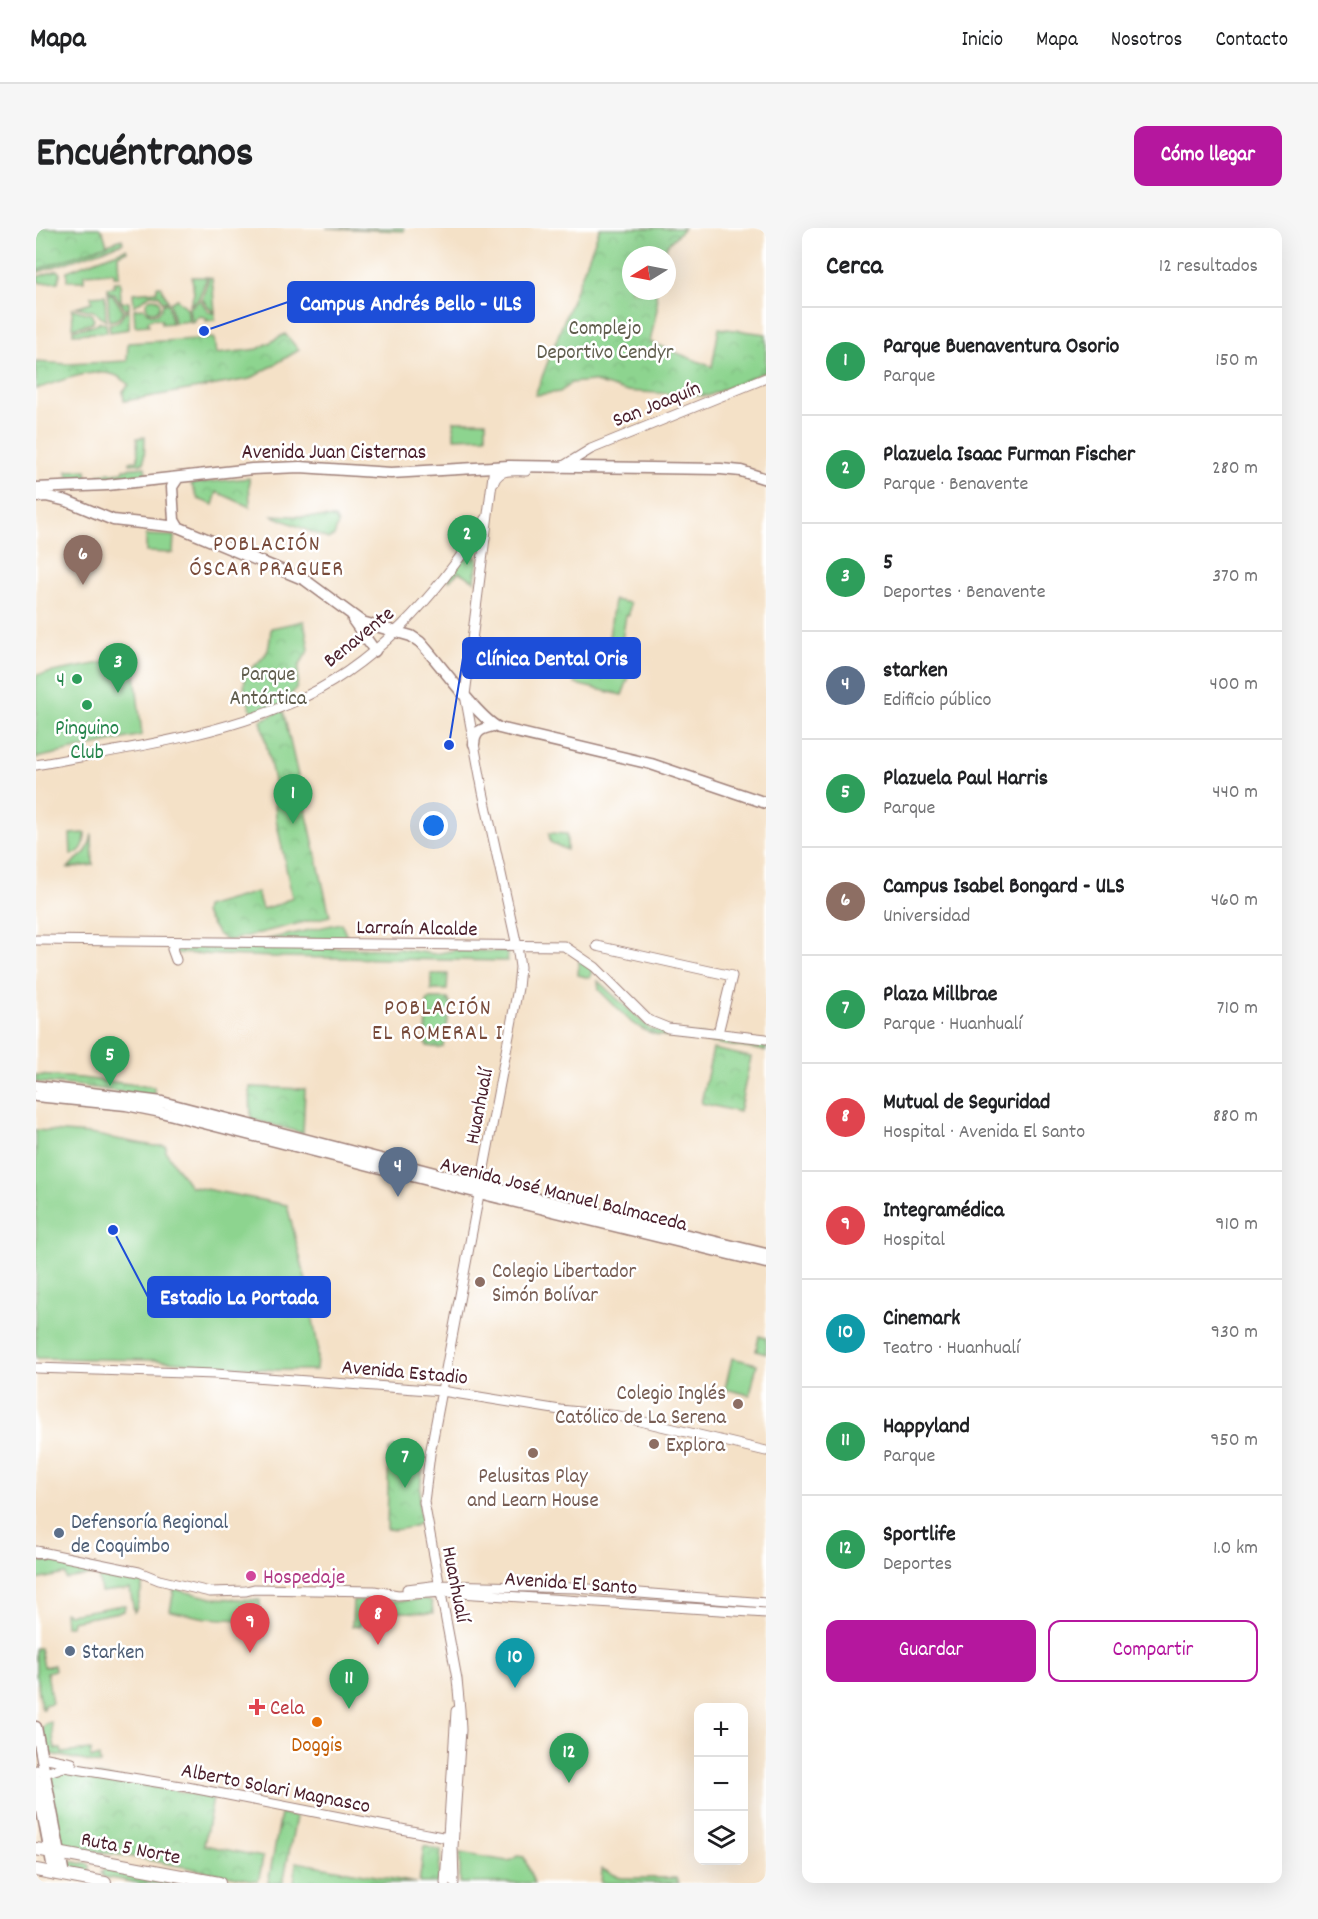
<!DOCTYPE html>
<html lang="es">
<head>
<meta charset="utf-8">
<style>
  :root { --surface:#fff; --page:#f6f6f6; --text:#202124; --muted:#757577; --line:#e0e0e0; --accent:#b5179e }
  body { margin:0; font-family:Dekko,sans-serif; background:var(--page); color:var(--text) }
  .controls { position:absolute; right:18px; bottom:18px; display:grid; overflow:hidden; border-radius:12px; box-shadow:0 6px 24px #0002 }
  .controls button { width:54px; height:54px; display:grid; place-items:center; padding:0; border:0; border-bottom:2px solid var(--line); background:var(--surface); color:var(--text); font:30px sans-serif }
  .compass { position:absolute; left:586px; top:18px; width:54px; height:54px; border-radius:50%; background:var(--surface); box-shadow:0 6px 24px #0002; rotate:260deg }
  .you { position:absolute; left:398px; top:598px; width:21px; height:21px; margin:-15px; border:4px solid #fff; border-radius:50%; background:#1a73e8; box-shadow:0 0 0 9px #1a73e833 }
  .badge { display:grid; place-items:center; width:39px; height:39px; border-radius:50%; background:var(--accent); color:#fff; font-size:20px; font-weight:700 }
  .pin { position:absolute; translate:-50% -50px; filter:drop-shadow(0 2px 3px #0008) }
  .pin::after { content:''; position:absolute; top:32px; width:21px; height:18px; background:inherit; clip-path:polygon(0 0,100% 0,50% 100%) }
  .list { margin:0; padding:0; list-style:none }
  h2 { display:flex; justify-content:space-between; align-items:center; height:78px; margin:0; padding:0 24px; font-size:26px }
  h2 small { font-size:20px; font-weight:400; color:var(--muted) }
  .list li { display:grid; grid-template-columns:39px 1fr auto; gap:18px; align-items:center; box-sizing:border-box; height:108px; padding:0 24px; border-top:2px solid var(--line) }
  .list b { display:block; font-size:22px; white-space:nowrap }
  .list p { margin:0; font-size:20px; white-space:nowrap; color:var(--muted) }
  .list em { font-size:20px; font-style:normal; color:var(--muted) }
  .actions { display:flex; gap:12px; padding:18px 24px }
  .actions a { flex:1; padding:14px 0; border:2px solid var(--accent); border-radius:12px; text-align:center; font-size:21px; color:var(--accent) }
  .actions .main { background:var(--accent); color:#fff }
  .icon { flex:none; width:33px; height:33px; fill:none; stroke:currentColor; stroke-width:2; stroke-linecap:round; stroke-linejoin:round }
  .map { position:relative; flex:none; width:730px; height:1655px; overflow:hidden; border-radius:12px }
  header { display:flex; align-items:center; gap:36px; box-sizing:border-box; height:84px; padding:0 30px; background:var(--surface); border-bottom:2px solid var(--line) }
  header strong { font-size:28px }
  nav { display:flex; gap:33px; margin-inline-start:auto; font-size:21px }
  .intro { display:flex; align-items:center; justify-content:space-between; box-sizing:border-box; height:144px; padding:0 36px }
  h1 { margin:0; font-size:42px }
  .button { padding:15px 27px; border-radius:12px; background:var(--accent); color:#fff; font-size:21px; font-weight:700 }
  main { display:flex; gap:36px; padding:0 36px }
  aside { flex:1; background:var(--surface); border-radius:12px; box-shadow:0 6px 24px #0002 }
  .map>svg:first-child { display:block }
  .grass { fill:#8dd48f; stroke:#6c7a5d; stroke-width:1.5 }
  .park { fill:url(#park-crowns); stroke:#6c7a5d; stroke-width:1.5 }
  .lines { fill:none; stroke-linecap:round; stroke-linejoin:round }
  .secondary-casing { stroke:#9f8079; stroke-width:11 }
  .primary-casing { stroke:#9f8079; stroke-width:13 }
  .highway-casing { stroke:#9f8079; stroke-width:14 }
  .secondary { stroke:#fff; stroke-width:9 }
  .primary { stroke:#fff; stroke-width:10 }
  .highway { stroke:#fff; stroke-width:12 }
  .leisure-dot { fill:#2e9e5b; stroke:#fff; stroke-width:2 }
  .education-dot { fill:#8d6e63; stroke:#fff; stroke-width:2 }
  .service-dot { fill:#5c6f8a; stroke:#fff; stroke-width:2 }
  .hotel-dot { fill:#d1479c; stroke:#fff; stroke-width:2 }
  .health-dot { fill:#e0444e; stroke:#fff; stroke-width:2 }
  .food-dot { fill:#e8710a; stroke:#fff; stroke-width:2 }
  .labels { text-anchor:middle; stroke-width:5; stroke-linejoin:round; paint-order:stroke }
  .park-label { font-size:21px; fill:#615e4e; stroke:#fff }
  .street-label { font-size:21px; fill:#4a1f2b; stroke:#fff }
  .leisure-label { font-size:21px; fill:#27864d; stroke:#fff; text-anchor:end }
  .education-label { font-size:21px; fill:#785e54; stroke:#fff; text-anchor:start }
  .service-label { font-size:21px; fill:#4e5e75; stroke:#fff; text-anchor:start }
  .hotel-label { font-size:21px; fill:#b23c85; stroke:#fff; text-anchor:start }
  .health-label { font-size:21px; fill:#be3a42; stroke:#fff; text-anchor:start }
  .food-label { font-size:21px; fill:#c56008; stroke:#fff }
  .neighbourhood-label { font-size:22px; letter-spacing:1.5px; fill:#784b3b; stroke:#fff }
  .leader { fill:none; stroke:#1d4ed8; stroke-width:2 }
  .callout-dot { fill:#1d4ed8; stroke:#fff; stroke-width:2 }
  .callout { fill:#1d4ed8; stroke:#1d4ed8; stroke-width:2 }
  .callout-label { font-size:22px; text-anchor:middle; font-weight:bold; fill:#fff }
</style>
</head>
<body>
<header>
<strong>Mapa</strong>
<nav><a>Inicio</a><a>Mapa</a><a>Nosotros</a><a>Contacto</a></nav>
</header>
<div class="intro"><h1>Encuéntranos</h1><a class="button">Cómo llegar</a></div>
<main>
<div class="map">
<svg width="730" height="1655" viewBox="0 0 730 1655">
  <defs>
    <pattern id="park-crowns" width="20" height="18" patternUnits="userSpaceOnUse" patternTransform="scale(1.5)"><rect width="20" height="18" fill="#8dd48f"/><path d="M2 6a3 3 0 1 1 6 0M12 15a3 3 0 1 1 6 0" fill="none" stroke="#7bb67c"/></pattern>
  </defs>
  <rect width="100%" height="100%" fill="#fff"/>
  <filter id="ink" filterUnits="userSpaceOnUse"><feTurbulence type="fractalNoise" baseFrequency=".0167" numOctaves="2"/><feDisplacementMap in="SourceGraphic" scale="12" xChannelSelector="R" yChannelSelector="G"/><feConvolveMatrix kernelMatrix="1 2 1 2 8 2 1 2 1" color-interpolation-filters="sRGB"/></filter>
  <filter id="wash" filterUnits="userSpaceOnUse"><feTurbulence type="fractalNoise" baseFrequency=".008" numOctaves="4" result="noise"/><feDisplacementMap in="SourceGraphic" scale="24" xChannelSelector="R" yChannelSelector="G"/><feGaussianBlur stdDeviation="1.35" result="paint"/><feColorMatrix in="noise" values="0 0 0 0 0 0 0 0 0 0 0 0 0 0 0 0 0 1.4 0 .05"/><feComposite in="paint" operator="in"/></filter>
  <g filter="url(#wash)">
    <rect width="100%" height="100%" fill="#f4e1c7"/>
    <path class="grass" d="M290 0H368V3Z
      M86 11 87 15 0 45V42Z
      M90 21 91 23 82 27 83 48H78V44L48 46V53H31V43Z
      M22 42 24 46 22 54 5 55 2 53 1 49Z
      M156 49H171L163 70 154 77 158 65Z
      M173 49 176 50 179 84 175 82 166 71Z
      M78 54H84L85 74H93V81H89L78 65 72 64V60L78 59Z
      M121 58H124L132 73 127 74 123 67 115 66 98 78 97 65 121 63Z
      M72 66H76L87 82C84 90 82 92 73 93Z
      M69 67 70 93 57 83 40 79 56 74 55 68Z
      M110 77a7 7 0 1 1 14 0a7 7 0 1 1-14 0Z
      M141 71 151 80 153 93 138 95 134 75Z
      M164 72 173 84 179 85V92L170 93 171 90 164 88 158 91V93L155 94 153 80Z
      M132 75 136 95 125 96 126 92 118 90 112 93 113 97 99 98 98 81 107 80 114 86C122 87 126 84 127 76Z
      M36 81 55 86 58 92 56 95 37 100Z
      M89 83H93V101L74 104 73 96C83 95 85 92 89 83Z
      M64 94 70 96 71 104 37 106V102L56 98Z
      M418 193H450V209L418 210Z
      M109 209 108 235 94 236V234L102 232 101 210Z
      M109 239 110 246 64 250 63 246 87 244 88 241Z
      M50 242 51 250H32L31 243Z
      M110 307 138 308 137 325 110 324Z
      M97 429 106 507 0 530V447Z
      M513 605 531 606V622L514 614Z
      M56 606 57 637 32 640C45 624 51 632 56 606Z
      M305 695 312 711 228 712Z
      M0 902 54 906 118 918H130V924L154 958 251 977 270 1053 282 1119 280 1142H240L118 1132 0 1130Z
      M723 1108 730 1110V1126L720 1123Z
      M696 1130 721 1136 714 1167 689 1161Z
      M0 1333 19 1334 103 1353 107 1355 100 1382 98 1384 94 1361 65 1364 62 1346 30 1351 29 1346 0 1352Z
      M138 1361 176 1370 224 1372V1393L170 1390 134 1383Z
      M392 1371 396 1374 397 1385 329 1383 324 1398H316L317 1372 346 1374Z
      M87 1377H89L88 1383 36 1393 35 1398H29L28 1384 34 1386Z
      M0 1420H4L8 1439 18 1437 19 1442 11 1444 16 1475 8 1477V1481H6L0 1447Z
      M15 1494 19 1521H25L26 1525 54 1522 55 1530 63 1529 64 1536 10 1525 6 1501 9 1496Z
      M424 1625 471 1633 476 1632 481 1628 488 1629 498 1655H424Z
      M34 1633 54 1637 53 1647 40 1643 33 1637Z
      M70 1640 148 1655H103L68 1649 65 1645Z
      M566 1641 585 1650H640L643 1655H565Z"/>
    <path class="park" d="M0 0H63L67 4 71 17 0 42Z
      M564 0H648L631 17 628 27H595V63H620L621 81 614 114 676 139 683 100 730 106V143L672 168 589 163 556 153 535 155 524 164 499 167Z
      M249 106 263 122 214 151 88 173 87 163 93 157C90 154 85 150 81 148 57 138 23 154 0 161V134L33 136 91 133 92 115 178 110 180 126 222 121Z
      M213 250 214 279 181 264 177 277 162 271 155 256Z
      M235 287 299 290 302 296 298 308 292 311Z
      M433 322 442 331 439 353 423 344 413 353 411 349Z
      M578 372 594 375 593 387H590L585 419 572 417Z
      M268 393 273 421 263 438 261 459 248 476 218 488C212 474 202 455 214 442 220 436 226 432 231 424 234 418 234 408 235 400Z
      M549 421 597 429 599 434 586 467 539 456 544 424Z
      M247 482 294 688 191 713 181 705 168 685 169 679 221 664 226 681 244 676 256 669 240 591 238 553 225 492Z
      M49 605C49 616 47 624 35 627L34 606Z
      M141 718 363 721 399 726 419 722 472 724 471 733 239 729 140 725Z
      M543 732 556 741 554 750 542 747Z
      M395 746H412L411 762H395Z
      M562 753 614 801 730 817V823L622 807 610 803 596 795 563 762Z
      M394 771H412L415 777 407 819 404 820 391 818 390 815 391 774Z
      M677 821 715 829 703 884 665 875Z
      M0 847 45 850 118 859V869L45 858 0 854Z
      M214 859 269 861 267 905 215 891Z
      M357 1219 385 1221 388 1223 383 1276 385 1293C380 1300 360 1303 351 1301V1299L353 1222Z
      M25 1540 177 1570 168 1617 227 1629 223 1651 221 1653 97 1629 35 1620 24 1613 12 1546Z
      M245 1586 260 1589 247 1655H232Z
      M388 1618 405 1623 402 1655H383Z
      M260 1634 380 1655H258Z"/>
  </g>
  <g filter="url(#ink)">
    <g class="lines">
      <g class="secondary-casing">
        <path id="secondary" d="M524 240 555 221 730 150
          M458 254C463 240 477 243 490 243
          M0 537C84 521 173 510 253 476 338 440 401 367 450 291
          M0 712 528 718 559 739 612 792 632 800 730 811
          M561 718 696 748 682 805
          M140 732 136 721 141 714
          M0 1140 179 1146 406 1163 524 1182 583 1188 730 1223
          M0 1323 103 1344 123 1352 174 1364 210 1363 218 1361 338 1363 362 1367 408 1364 730 1385
          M371 1361 403 1357 540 1360 730 1375
          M6 1529 36 1535
          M0 1542 9 1545 28 1539 151 1559 411 1610
          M409 1655 420 1483
          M418 1655 417 1619 425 1502 424 1482 421 1451 388 1274 394 1226 482 760 484 739 481 718 447 564 429 467 458 239"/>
      </g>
      <g class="primary-casing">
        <path id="primary" d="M142 250 136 259 138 292 142 299
          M0 260 71 257 216 241 264 239 355 245 473 238 685 241 705 243 730 251
          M0 269 10 268 31 273 77 292 142 299 269 352 326 394 375 408 384 414C402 433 443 491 463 500L615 536 730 575
          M317 392 339 423
          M438 516C439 503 445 501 457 498
          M0 858 126 874 437 955 730 1026
          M0 868 90 877 125 884 435 963 730 1035
          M0 1325H6
          M0 1499 28 1647
          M0 1551 18 1646"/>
      </g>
      <g class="highway-casing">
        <path id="highway" d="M0 1578 4 1572
          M0 1621 183 1655
          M0 1642 69 1655"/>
      </g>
      <use href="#secondary" class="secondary"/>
      <use href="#primary" class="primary"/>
      <use href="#highway" class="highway"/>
    </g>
  </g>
  <g class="leisure-dot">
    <circle cx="41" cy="451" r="6"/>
    <circle cx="51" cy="477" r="6"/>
  </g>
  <g class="education-dot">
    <circle cx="444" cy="1054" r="6"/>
    <circle cx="702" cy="1176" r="6"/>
    <circle cx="618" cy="1216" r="6"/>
    <circle cx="497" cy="1225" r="6"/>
  </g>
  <g class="service-dot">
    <circle cx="23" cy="1305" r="6"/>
    <circle cx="34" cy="1423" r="6"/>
  </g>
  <circle class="hotel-dot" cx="215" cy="1348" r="6"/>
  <path class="health-dot" d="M218 1470h6v6h6v6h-6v6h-6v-6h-6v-6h6z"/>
  <circle class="food-dot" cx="281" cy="1494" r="6"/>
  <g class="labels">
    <g class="park-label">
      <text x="569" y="106">Complejo<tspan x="569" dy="24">Deportivo Cendyr</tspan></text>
      <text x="232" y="452">Parque<tspan x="232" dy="24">Antártica</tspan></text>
    </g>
    <g class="street-label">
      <text transform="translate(620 175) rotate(-22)" y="7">San Joaquín</text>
      <text x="298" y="230">Avenida Juan Cisternas</text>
      <text transform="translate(322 408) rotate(-39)" y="7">Benavente</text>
      <text transform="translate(381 699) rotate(1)" y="7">Larraín Alcalde</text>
      <text transform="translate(442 878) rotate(-79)" y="7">Huanhualí</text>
      <text transform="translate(528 965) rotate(14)" y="7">Avenida José Manuel Balmaceda</text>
      <text transform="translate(369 1143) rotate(5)" y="7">Avenida Estadio</text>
      <text transform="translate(535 1354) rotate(4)" y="7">Avenida El Santo</text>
      <text transform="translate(421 1356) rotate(79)" y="7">Huanhualí</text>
      <text transform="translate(240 1559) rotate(11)" y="7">Alberto Solari Magnasco</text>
      <text transform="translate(95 1619) rotate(11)" y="7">Ruta 5 Norte</text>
    </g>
    <g class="leisure-label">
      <text x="29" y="458">4</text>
      <text x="51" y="506" text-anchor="middle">Pinguino<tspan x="51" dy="24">Club</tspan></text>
    </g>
    <g class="education-label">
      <text x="456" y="1049">Colegio Libertador<tspan x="456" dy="24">Simón Bolívar</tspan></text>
      <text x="690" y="1171" text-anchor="end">Colegio Inglés<tspan x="690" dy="24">Católico de La Serena</tspan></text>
      <text x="630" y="1223">Explora</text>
      <text x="497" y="1254" text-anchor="middle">Pelusitas Play<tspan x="497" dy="24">and Learn House</tspan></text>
    </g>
    <g class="service-label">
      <text x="35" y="1300">Defensoría Regional<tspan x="35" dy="24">de Coquimbo</tspan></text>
      <text x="46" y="1430">Starken</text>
    </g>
    <g class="hotel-label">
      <text x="227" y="1355">Hospedaje</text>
    </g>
    <g class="health-label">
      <text x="234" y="1486">Cela</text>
    </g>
    <g class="food-label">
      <text x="281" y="1523">Doggis</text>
    </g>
    <g class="neighbourhood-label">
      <text x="231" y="322">POBLACIÓN<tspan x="231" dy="25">ÓSCAR PRAGUER</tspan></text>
      <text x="402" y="786">POBLACIÓN<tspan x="402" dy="25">EL ROMERAL I</tspan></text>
    </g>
  </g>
  <path class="leader" d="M168 103L252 74M413 517L427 430M77 1002L112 1069"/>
  <g class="callout-dot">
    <circle cx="168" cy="103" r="6"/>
    <circle cx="413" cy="517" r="6"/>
    <circle cx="77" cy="1002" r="6"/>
  </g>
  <g class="callout">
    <rect x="252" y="54" width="246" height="40" rx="6"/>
    <rect x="427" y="410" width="177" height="40" rx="6"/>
    <rect x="112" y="1049" width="182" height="40" rx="6"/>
  </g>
  <g class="callout-label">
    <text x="375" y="82">Campus Andrés Bello - ULS</text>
    <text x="516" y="437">Clínica Dental Oris</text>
    <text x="203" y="1076">Estadio La Portada</text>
  </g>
</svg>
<div class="controls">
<button>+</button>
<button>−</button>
<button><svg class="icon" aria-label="layers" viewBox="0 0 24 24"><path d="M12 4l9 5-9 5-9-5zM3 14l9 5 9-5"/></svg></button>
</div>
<svg class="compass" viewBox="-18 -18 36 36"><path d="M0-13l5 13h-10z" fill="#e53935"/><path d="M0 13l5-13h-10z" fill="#757577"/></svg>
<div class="you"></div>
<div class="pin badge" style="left:257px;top:596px;background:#2e9e5b">1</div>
<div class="pin badge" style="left:431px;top:337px;background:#2e9e5b">2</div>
<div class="pin badge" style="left:82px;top:465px;background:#2e9e5b">3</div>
<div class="pin badge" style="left:362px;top:969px;background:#5c6f8a">4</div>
<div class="pin badge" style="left:74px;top:858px;background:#2e9e5b">5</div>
<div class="pin badge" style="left:47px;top:357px;background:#8d6e63">6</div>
<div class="pin badge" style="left:369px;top:1260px;background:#2e9e5b">7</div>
<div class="pin badge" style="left:342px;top:1417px;background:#e0444e">8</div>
<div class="pin badge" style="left:214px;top:1425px;background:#e0444e">9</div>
<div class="pin badge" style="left:479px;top:1460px;background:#0f9aa8">10</div>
<div class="pin badge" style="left:313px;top:1481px;background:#2e9e5b">11</div>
<div class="pin badge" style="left:533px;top:1555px;background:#2e9e5b">12</div>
</div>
<aside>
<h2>Cerca<small>12 resultados</small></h2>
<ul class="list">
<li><span class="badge" style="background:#2e9e5b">1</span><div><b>Parque Buenaventura Osorio</b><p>Parque</p></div><em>150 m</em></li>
<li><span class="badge" style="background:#2e9e5b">2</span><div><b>Plazuela Isaac Furman Fischer</b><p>Parque · Benavente</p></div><em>280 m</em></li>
<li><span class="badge" style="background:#2e9e5b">3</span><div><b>5</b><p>Deportes · Benavente</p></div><em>370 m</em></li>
<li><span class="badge" style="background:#5c6f8a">4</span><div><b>starken</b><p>Edificio público</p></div><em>400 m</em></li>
<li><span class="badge" style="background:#2e9e5b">5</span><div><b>Plazuela Paul Harris</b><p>Parque</p></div><em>440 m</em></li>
<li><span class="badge" style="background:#8d6e63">6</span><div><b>Campus Isabel Bongard - ULS</b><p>Universidad</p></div><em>460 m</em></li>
<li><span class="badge" style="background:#2e9e5b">7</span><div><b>Plaza Millbrae</b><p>Parque · Huanhualí</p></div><em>710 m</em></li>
<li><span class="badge" style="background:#e0444e">8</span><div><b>Mutual de Seguridad</b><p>Hospital · Avenida El Santo</p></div><em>880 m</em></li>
<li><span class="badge" style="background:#e0444e">9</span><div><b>Integramédica</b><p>Hospital</p></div><em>910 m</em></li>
<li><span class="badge" style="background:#0f9aa8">10</span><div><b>Cinemark</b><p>Teatro · Huanhualí</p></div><em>930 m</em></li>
<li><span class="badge" style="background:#2e9e5b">11</span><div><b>Happyland</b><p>Parque</p></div><em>950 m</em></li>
<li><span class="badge" style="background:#2e9e5b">12</span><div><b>Sportlife</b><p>Deportes</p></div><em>1.0 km</em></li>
</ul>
<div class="actions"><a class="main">Guardar</a><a>Compartir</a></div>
</aside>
</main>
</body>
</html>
